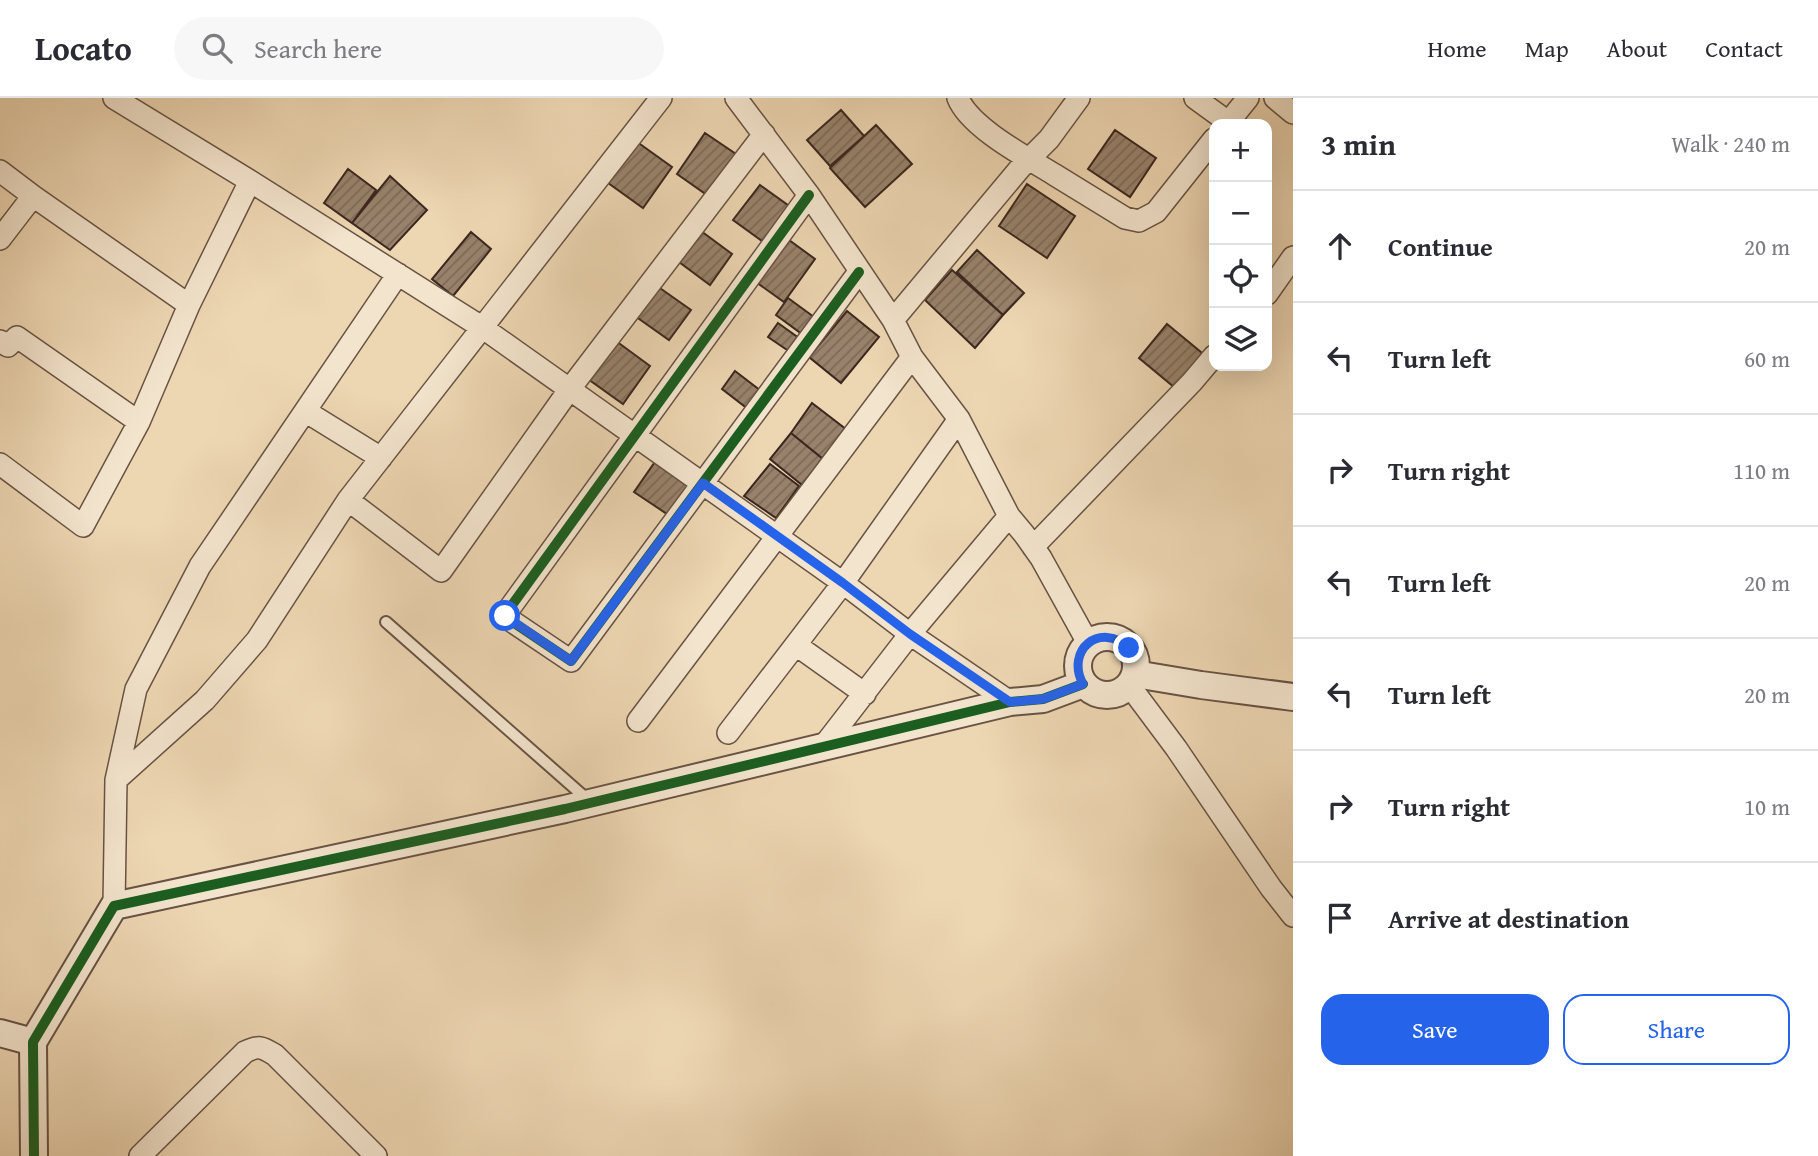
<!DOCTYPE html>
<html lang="en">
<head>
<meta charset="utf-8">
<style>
  :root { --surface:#fff; --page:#f7f7f7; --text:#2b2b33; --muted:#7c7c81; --line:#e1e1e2; --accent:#2563eb }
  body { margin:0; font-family:"Gentium Book Plus",serif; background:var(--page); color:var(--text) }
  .controls { position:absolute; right:21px; top:21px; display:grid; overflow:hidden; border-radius:14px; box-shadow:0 7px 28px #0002 }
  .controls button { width:63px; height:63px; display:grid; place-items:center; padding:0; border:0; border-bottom:2px solid var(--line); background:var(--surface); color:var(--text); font:35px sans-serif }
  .stop { position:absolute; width:21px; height:21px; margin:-16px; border:5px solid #2563eb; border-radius:50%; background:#fff }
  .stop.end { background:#2563eb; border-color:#fff; box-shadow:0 2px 7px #0008 }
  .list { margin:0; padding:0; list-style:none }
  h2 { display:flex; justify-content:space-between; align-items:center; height:91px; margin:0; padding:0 28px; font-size:30px }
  h2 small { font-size:23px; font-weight:400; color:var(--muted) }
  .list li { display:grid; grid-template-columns:46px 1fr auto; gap:21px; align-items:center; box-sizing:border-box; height:112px; padding:0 28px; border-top:2px solid var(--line) }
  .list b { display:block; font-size:26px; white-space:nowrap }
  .list em { font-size:23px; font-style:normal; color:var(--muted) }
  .actions { display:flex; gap:14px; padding:21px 28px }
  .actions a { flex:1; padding:16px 0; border:2px solid var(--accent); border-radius:21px; text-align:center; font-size:24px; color:var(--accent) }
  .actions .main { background:var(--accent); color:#fff }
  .icon { flex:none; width:38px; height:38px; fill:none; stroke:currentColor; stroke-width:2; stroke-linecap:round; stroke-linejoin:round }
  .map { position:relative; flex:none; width:1293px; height:1058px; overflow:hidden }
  header { display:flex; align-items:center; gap:42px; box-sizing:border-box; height:98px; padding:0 35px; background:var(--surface); border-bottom:2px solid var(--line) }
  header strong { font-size:33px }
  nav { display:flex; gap:38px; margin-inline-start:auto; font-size:24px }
  .search { width:490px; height:63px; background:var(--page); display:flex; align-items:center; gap:18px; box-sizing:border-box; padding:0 24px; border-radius:38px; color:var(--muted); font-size:26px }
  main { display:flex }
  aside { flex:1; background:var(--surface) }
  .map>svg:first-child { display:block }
  .building { fill:url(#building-hatch); stroke:#3b271f; stroke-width:2 }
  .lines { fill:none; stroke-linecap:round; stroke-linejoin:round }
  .service-casing { stroke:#685344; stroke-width:14 }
  .minor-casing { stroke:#685344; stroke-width:24 }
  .tertiary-casing { stroke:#685344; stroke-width:30 }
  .service { stroke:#f3e4cd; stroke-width:10 }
  .minor { stroke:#f3e4cd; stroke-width:21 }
  .tertiary { stroke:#f3e4cd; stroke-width:26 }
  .cycleway-casing { stroke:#f3e4cd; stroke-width:15 }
  .cycleway { stroke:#1b5e20; stroke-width:10 }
  .route { stroke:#2563eb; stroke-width:9 }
</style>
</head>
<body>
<header>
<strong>Locato</strong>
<div class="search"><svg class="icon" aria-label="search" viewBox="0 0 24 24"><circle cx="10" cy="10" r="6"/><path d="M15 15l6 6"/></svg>Search here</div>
<nav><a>Home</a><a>Map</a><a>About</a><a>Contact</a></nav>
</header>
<main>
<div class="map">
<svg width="1293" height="1058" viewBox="0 0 1293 1058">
  <defs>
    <pattern id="building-hatch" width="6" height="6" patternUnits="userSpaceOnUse" patternTransform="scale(1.75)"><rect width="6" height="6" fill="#98826b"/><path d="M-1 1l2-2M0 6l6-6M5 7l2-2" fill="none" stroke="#7d6a57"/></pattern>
  </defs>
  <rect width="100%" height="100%" fill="#edd6b2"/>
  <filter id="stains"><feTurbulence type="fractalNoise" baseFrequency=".00286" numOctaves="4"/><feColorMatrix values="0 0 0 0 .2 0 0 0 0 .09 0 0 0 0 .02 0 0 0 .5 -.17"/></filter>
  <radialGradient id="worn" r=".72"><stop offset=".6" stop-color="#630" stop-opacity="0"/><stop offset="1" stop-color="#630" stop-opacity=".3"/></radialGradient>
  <path class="building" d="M841 12 864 38 830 68 807 42Z
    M876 27 912 66 865 109 830 70Z
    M1115 32 1156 60 1130 99 1088 71Z
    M705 35 736 56 707 97 677 76Z
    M633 41 672 69 643 110 604 82Z
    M348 71 376 92 352 125 324 105Z
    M390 78 427 112 390 152 352 125Z
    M1027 86 1075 118 1047 160 999 128Z
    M760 87 792 110 766 146 733 122Z
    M701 133 732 156 710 187 679 164Z
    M471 134 491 151 453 198 432 181Z
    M785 139 815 161 784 204 753 182Z
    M977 152 1024 195 1003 217 957 174Z
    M952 172 1003 217 975 250 925 202Z
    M657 188 691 212 669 242 635 218Z
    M788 200 818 222 806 239 776 217Z
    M847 213 879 239 841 285 809 259Z
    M778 225 803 243 793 256 768 239Z
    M1167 226 1208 260 1180 294 1139 260Z
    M616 243 650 268 623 306 588 281Z
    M735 273 761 293 748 311 722 291Z
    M812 305 847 332 823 361 791 335Z
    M791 335 823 361 802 387 770 361Z
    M657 361 692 386 670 418 634 394Z
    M770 366 799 388 776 420 744 398Z"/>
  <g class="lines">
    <g class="service-casing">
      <path id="service" d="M386 524 588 702"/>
    </g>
    <g class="minor-casing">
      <path id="minor" d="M114 0 250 83 483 230 843 485 910 536 1010 604
        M736 0 809 97 893 222 912 259 959 321 1009 418 1024 436 1041 460 1088 545
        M958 0C970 30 1028 60 1055 77 1078 91 1102 106 1125 120L1139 123 1156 114 1214 41
        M1195 0 1228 24
        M1275 0 1293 15
        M1227 26 1248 0
        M0 73 33 98 189 207
        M809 97 504 518 571 563 859 174
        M0 141 33 98
        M1267 196 1293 159
        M893 222 1021 69 1049 41 1079 0
        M0 243 8 248 17 239 139 324
        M305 313 381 360
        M0 366 83 428 139 324 189 207 250 83
        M348 402 441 473 569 292 764 36
        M1033 449 1192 284 1214 258
        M796 547 865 596
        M1129 587 1176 650 1271 790 1293 818
        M638 623 912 259
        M728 635 843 485 959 321
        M822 650 910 536 1009 418
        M116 682 205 602 257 542 348 402 661 0
        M114 808 116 682 136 591 200 468 398 176
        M140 1058 245 954C259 947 262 949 275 957L376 1058"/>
    </g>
    <g class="tertiary-casing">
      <path id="tertiary" d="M1078 568a29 29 0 1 1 58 0a29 29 0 1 1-58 0Z
        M1135 576 1201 587 1293 599
        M0 935 33 944
        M34 1058 33 944 114 808 565 711 1010 604 1043 601 1083 586"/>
    </g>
    <use href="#service" class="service"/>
    <use href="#minor" class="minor"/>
    <use href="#tertiary" class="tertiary"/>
    <g class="cycleway-casing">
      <path id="cycleway" d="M809 97 504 518 571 563 859 174
        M34 1058 33 944 114 808 565 711 1010 604 1043 601 1083 586"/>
    </g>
    <use href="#cycleway" class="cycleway"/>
  </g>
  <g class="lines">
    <path class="route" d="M505 518 571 563 703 385 843 485 910 536 1010 604 1043 601 1083 586C1065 552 1100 523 1129 550"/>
  </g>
  <rect width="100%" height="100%" filter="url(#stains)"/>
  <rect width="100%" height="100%" fill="url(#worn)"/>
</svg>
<div class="controls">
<button>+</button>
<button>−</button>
<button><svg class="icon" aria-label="locate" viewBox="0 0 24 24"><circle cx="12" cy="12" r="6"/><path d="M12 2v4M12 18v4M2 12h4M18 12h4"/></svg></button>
<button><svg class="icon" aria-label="layers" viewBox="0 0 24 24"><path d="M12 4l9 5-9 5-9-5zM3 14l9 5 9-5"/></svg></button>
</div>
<div class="stop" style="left:505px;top:518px"></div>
<div class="stop end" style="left:1129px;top:550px"></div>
</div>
<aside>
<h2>3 min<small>Walk · 240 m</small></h2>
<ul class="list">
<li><svg class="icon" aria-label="ahead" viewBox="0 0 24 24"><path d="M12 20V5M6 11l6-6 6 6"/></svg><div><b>Continue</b></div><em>20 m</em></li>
<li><svg class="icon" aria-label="left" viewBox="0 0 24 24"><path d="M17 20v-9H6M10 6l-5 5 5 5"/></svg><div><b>Turn left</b></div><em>60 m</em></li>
<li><svg class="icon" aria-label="right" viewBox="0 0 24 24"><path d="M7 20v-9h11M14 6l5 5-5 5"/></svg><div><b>Turn right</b></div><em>110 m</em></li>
<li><svg class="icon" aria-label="left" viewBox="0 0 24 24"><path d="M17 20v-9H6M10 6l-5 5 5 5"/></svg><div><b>Turn left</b></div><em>20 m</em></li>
<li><svg class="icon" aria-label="left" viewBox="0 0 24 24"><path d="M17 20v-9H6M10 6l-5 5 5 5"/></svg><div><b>Turn left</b></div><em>20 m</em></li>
<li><svg class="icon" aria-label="right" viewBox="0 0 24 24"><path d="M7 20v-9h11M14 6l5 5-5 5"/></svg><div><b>Turn right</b></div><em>10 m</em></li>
<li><svg class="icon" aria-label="arrive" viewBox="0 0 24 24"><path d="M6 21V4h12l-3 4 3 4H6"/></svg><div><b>Arrive at destination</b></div></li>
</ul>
<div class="actions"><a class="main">Save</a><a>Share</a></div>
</aside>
</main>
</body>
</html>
